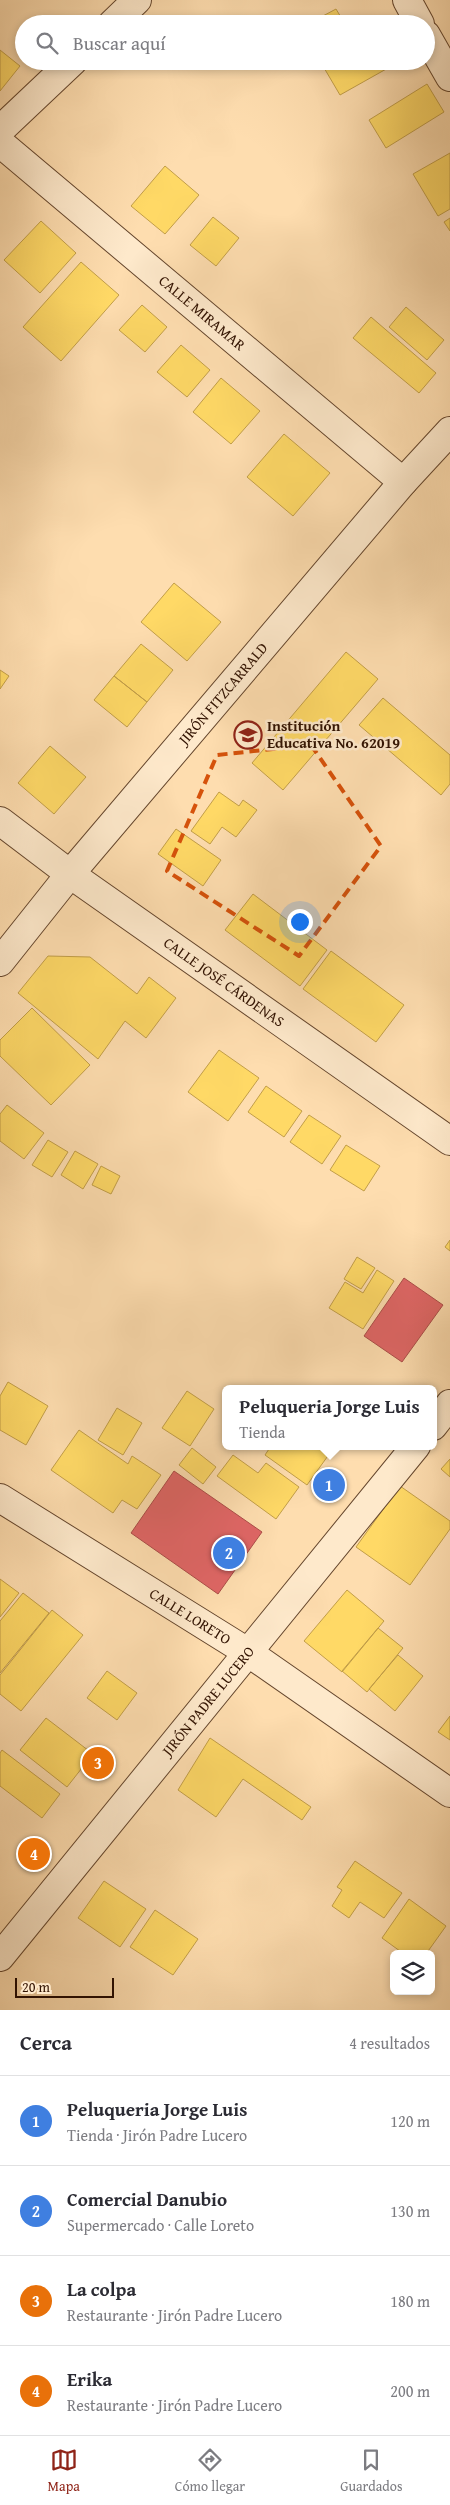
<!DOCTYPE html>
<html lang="es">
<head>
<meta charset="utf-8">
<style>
  :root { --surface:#fff; --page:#f7f7f7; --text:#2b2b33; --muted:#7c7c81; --line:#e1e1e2; --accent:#8f2418 }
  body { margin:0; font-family:"Gentium Book Plus",serif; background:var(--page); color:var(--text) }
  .controls { position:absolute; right:15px; bottom:15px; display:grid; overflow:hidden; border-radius:8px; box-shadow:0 2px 8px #0003 }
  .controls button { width:45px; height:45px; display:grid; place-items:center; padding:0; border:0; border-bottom:1px solid var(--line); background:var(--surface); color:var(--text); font:25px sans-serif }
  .scale { position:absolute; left:15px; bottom:12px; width:99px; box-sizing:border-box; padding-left:5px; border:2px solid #321302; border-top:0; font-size:14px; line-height:18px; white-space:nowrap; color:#321302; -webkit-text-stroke:4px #fee9cb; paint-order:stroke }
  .you { position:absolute; left:299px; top:921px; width:18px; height:18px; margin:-12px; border:4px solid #fff; border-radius:50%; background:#1a73e8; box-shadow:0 0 0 8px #1a73e833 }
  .badge { display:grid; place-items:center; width:32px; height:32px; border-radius:50%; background:var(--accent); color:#fff; font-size:16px; font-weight:700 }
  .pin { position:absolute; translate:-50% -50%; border:2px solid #fff; box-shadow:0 1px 5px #0006 }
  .popup { position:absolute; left:222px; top:1385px; width:215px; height:65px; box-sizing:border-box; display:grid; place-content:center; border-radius:8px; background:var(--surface); filter:drop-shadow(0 1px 4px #0005); font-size:16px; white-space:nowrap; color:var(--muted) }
  .popup b { font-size:19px; color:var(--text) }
  .popup::after { content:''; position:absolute; left:50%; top:100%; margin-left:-10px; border:10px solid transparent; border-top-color:var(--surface) }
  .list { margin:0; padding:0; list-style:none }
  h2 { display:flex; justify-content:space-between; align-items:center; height:65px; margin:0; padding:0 20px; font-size:21px }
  h2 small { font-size:16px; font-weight:400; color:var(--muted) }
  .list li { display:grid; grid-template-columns:32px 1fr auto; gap:15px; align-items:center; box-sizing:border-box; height:90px; padding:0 20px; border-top:1px solid var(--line) }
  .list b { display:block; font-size:19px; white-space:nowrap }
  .list p { margin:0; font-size:16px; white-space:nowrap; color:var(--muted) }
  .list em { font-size:16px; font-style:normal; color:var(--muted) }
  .icon { flex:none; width:28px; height:28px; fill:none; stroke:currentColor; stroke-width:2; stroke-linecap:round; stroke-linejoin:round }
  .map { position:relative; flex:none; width:450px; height:2010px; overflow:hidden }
  .search { position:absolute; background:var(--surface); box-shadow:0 2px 8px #0003; left:15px; right:15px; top:15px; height:55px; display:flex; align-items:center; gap:12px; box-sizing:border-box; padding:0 18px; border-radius:28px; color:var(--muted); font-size:19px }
  .sheet { height:425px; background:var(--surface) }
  nav { display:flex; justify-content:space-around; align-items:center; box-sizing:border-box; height:70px; border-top:1px solid var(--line); background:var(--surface); font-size:14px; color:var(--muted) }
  nav a { display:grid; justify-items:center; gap:2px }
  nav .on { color:var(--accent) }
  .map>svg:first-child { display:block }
  .homes { fill:#ffd966; stroke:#c29e48 }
  .shops { fill:#e06666; stroke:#ac4d48 }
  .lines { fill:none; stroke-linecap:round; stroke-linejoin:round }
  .minor-casing { stroke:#65462d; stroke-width:30 }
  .minor { stroke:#fee9cb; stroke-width:28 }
  .marked { fill:none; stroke:#d6520b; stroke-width:4; stroke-dasharray:10 6; stroke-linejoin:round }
  .labels { text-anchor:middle; stroke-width:5; stroke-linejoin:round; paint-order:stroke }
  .street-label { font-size:15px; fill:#321302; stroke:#fee9cb }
  .poi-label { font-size:15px; font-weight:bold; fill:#321302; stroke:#fee9cb; text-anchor:start }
</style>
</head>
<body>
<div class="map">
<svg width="450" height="2010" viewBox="0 0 450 2010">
  <rect width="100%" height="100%" fill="#feddaf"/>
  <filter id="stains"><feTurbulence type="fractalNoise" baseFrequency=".004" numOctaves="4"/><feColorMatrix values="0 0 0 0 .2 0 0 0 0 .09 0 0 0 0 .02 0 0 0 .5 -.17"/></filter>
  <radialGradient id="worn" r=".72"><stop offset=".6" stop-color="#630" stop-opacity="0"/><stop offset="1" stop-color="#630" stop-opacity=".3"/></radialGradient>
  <path class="homes" d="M336 9 345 24H308Z
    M0 50 20 66 0 91Z
    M320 61H384L388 68 340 95Z
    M427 84 444 112 386 148 369 120Z
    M450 153V209L438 216 413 174Z
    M165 166 199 195 165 234 131 206Z
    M213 217 239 238 216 266 190 245Z
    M450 218V231L444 222Z
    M41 221 76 253 40 293 4 260Z
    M81 262 119 295 61 361 23 327Z
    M142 305 167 327 145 352 119 330Z
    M406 307 444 340 427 360 389 327Z
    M371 317 436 373 419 393 353 338Z
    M181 345 210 370 187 397 157 372Z
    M221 378 260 411 231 444 193 412Z
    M284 434 330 473 293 516 247 477Z
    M174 583 221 622 187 661 141 622Z
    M141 644 173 670 147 702 114 676Z
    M346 652 378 679 283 790 252 763Z
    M0 670 9 676 0 689Z
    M114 676 147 702 127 727 94 700Z
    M383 698 450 755V784L441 795 359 725Z
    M50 746 86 777 54 814 18 783Z
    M219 792 239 806 243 800 257 810 236 837 222 827 210 844 191 831Z
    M176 829 221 860 203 886 158 854Z
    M253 894 327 950 300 986 225 930Z
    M331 951 404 1005 376 1042 303 989Z
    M48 956 90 957 137 994 149 977 176 998 146 1038 125 1021 98 1059 18 993Z
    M32 1008 90 1065 51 1105 0 1056V1040Z
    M219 1050 259 1078 228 1121 188 1092Z
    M266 1086 302 1111 284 1137 248 1112Z
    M7 1105 44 1133 24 1159 0 1141V1114Z
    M309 1115 341 1136 322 1164 290 1142Z
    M48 1140 68 1152 52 1177 32 1165Z
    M346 1145 380 1166 364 1191 330 1170Z
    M75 1151 98 1164 83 1189 61 1175Z
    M101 1166 120 1176 111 1194 92 1185Z
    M450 1240V1251L445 1247Z
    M357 1257 375 1268 361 1289 344 1279Z
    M377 1270 394 1281 363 1329 329 1308 345 1282 363 1293Z
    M8 1382 48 1406 26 1445 0 1430V1396Z
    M187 1391 214 1409 190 1446 162 1428Z
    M117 1408 142 1423 123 1455 98 1440Z
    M79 1430 128 1464 132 1456 161 1475 137 1509 122 1500 113 1513 51 1470Z
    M271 1446H335L307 1485 265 1455Z
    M192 1448 216 1467 203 1484 179 1465Z
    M233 1455 258 1473 266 1463 299 1487 276 1519 217 1476Z
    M450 1459V1477L441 1469Z
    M400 1486 450 1521V1529L410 1585 356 1547Z
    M0 1579 19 1593 0 1617Z
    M347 1590 384 1621 342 1672 304 1641Z
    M23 1593 49 1613 0 1673V1621Z
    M52 1610 83 1635 21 1711 0 1694V1675Z
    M378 1628 403 1648 367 1692 342 1671Z
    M398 1655 423 1676 395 1711 369 1689Z
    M107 1671 137 1693 117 1720 87 1698Z
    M450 1716V1740L438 1732Z
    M46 1718 93 1754 67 1787 20 1750Z
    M210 1738 311 1807 302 1820 243 1779 216 1817 178 1790Z
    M2 1750 60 1794 42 1818 0 1786V1753Z
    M355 1861 402 1893 384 1918 360 1902 349 1918 332 1906 342 1890 337 1887Z
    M104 1881 146 1909 120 1947 78 1918Z
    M409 1899 446 1926 426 1954H404L382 1938Z
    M155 1910 198 1939 173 1975 130 1947Z"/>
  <path class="shops" d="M404 1278 443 1305 402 1362 364 1336Z
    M174 1471 262 1532 218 1594 131 1533Z"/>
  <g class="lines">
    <g class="minor-casing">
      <g id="minor">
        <path d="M407 0 420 24"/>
        <path d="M112 24 137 0"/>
        <path d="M426 35 450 77"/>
        <path d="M0 130 73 61"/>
        <path id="s1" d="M0 143 403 482"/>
        <path id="s2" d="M0 821 70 874 450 1141"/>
        <path id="s3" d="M0 962 70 874 403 482 450 431"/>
        <path d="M433 1426 450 1404"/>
        <path id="s4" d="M0 1498 249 1653 450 1793"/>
        <path id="s5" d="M0 1957 416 1446"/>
      </g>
    </g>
    <use href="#minor" class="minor"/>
  </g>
  <path class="marked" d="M311 745 381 846 299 956 167 871 217 755Z"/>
  <defs>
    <g id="school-ring" transform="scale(1.4375)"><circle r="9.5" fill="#fee9cb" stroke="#8f2418" stroke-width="1.5"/><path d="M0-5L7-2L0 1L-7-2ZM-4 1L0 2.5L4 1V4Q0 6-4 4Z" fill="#8f2418"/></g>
  </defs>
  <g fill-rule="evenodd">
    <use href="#school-ring" x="248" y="735"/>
  </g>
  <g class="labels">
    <g class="street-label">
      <text dy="5" stroke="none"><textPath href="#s1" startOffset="264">CALLE MIRAMAR</textPath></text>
      <text dy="5" stroke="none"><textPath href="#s3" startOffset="349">JIRÓN FITZCARRALD</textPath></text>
      <text dy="5" stroke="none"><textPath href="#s2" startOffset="276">CALLE JOSÉ CÁRDENAS</textPath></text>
      <text dy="5" stroke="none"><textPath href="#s4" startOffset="224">CALLE LORETO</textPath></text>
      <text dy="5" stroke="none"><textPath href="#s5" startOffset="330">JIRÓN PADRE LUCERO</textPath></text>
    </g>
    <g class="poi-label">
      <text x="267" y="731">Institución<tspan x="267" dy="17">Educativa No. 62019</tspan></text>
    </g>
  </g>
  <rect width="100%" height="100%" filter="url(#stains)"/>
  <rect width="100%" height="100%" fill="url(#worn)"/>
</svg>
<div class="controls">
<button><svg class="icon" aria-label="layers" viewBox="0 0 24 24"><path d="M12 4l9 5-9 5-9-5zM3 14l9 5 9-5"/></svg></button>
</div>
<div class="scale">20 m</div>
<div class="you"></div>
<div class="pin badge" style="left:329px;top:1485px;background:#3f7fe0">1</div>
<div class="popup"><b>Peluqueria Jorge Luis</b>Tienda</div>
<div class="pin badge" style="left:229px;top:1553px;background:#3f7fe0">2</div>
<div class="pin badge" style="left:98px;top:1763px;background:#e8710a">3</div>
<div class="pin badge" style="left:34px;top:1854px;background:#e8710a">4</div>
<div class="search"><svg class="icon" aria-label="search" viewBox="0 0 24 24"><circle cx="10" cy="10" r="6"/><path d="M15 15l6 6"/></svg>Buscar aquí</div>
</div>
<section class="sheet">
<h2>Cerca<small>4 resultados</small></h2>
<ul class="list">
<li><span class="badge" style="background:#3f7fe0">1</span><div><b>Peluqueria Jorge Luis</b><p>Tienda · Jirón Padre Lucero</p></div><em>120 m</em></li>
<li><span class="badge" style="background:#3f7fe0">2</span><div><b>Comercial Danubio</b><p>Supermercado · Calle Loreto</p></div><em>130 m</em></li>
<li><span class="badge" style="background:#e8710a">3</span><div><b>La colpa</b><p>Restaurante · Jirón Padre Lucero</p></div><em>180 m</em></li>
<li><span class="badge" style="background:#e8710a">4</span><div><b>Erika</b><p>Restaurante · Jirón Padre Lucero</p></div><em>200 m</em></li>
</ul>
</section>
<nav>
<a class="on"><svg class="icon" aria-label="map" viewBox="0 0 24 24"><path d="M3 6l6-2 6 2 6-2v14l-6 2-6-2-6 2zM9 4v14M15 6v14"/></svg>Mapa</a>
<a><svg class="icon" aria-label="directions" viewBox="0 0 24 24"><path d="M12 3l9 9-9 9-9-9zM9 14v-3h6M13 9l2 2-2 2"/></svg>Cómo llegar</a>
<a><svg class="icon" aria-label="saved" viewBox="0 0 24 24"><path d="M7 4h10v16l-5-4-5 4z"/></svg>Guardados</a>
</nav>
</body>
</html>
